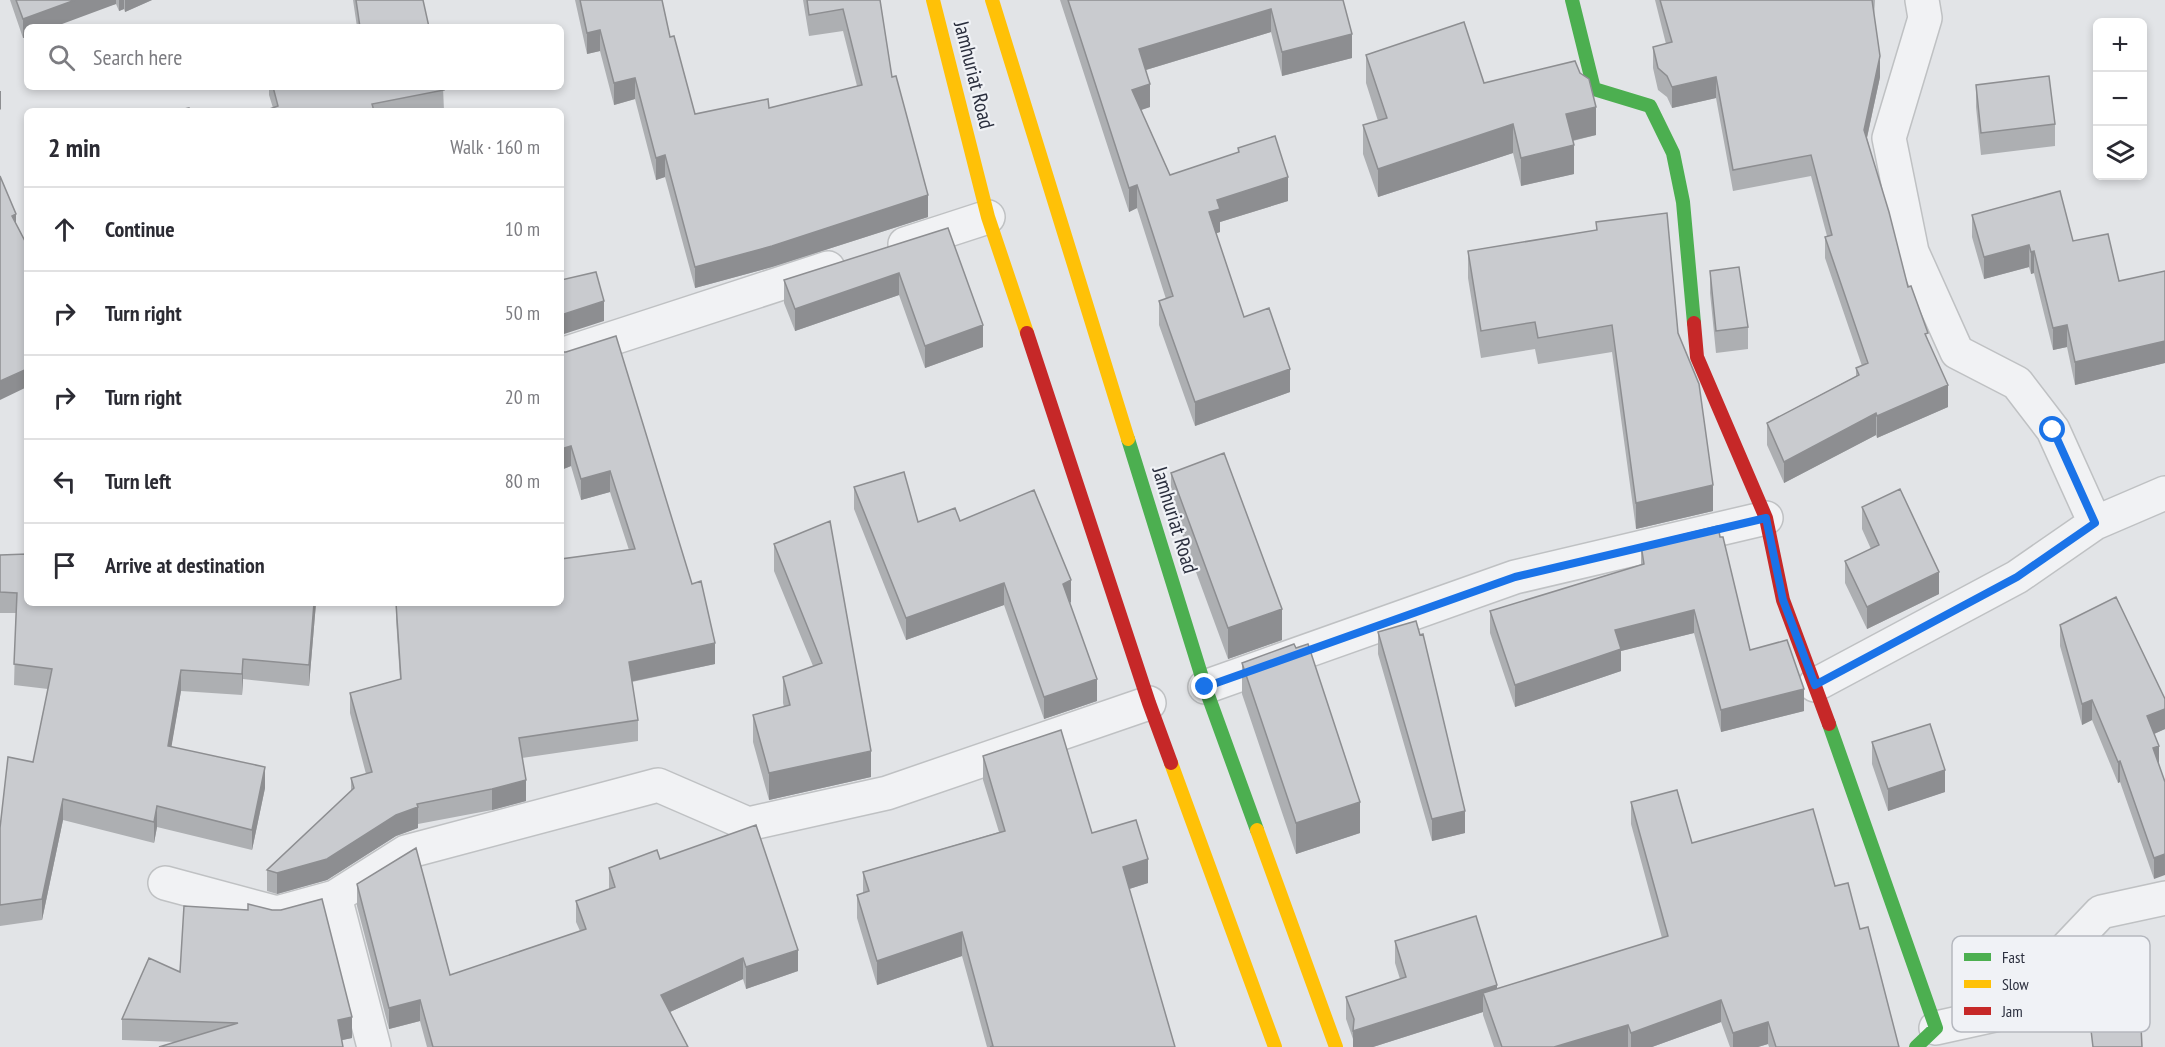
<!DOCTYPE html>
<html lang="en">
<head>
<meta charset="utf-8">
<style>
  :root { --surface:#fff; --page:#f7f7f7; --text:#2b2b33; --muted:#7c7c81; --line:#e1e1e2 }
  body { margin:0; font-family:"PT Sans Narrow",sans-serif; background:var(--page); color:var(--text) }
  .controls { position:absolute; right:18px; top:18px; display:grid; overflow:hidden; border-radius:9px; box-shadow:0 3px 9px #0003 }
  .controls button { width:54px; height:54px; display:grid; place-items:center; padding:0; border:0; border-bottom:2px solid var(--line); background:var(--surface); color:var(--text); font:30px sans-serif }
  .stop { position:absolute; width:18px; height:18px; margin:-14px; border:4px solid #1a73e8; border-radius:50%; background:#fff }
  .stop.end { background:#1a73e8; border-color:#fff; box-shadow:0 2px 6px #0008 }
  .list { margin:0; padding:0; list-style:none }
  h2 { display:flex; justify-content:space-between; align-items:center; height:78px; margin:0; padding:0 24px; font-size:26px }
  h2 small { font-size:20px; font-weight:400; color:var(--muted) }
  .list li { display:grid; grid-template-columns:39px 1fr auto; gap:18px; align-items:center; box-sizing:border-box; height:84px; padding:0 24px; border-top:2px solid var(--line) }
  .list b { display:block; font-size:22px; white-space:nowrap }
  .list em { font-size:20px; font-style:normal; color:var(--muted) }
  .icon { flex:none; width:33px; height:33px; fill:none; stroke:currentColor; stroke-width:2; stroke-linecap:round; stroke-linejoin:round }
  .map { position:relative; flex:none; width:2165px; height:1047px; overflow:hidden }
  .search { position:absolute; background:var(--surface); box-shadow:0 3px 9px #0003; left:24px; top:24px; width:540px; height:66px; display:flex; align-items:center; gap:15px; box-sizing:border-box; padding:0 21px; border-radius:9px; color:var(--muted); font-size:22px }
  .panel { position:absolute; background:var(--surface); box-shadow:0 3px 9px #0003; left:24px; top:108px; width:540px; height:498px; border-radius:9px }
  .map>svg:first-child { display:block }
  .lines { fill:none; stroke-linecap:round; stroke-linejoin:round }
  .street-casing { stroke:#bfc1c3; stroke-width:36 }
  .street { stroke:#f1f2f4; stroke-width:33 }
  .fast { stroke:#4caf50; stroke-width:14 }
  .slow { stroke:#ffc107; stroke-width:14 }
  .jam { stroke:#c62828; stroke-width:14 }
  .wall { fill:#adafb2 }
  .shaded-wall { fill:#8d8e91 }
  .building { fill:#c9cbcf; stroke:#8d8e91; stroke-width:1.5 }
  .route { stroke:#1a73e8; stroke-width:8 }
  .labels { text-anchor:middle; stroke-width:4.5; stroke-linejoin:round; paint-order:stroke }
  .street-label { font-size:21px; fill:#2b2f3e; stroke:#f0f2f6 }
  .key { fill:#f0f2f6; stroke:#b5b8bf; stroke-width:1.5 }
  .key-label { font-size:16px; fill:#2b2f3e }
</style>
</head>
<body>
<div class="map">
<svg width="2165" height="1047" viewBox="0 0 2165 1047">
  <rect width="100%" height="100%" fill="#e2e4e7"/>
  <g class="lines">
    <g class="street-casing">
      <path id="street" d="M1922 0 1925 18 1889 138 1912 252 1957 352 2017 383 2053 430 2095 523
        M905 244 988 217
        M561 355 828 268
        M1815 685 2017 577 2095 523 2165 493
        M1205 687 1515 577 1766 518
        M165 883 277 913 335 897 406 852 658 785 748 824 887 793 1149 703
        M335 897 374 1047
        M1936 1028 2045 1004 2063 952 2101 912 2165 898"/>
    </g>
    <use href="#street" class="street"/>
    <path class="fast" d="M1572 0 1594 89 1650 106 1673 153 1683 202 1694 323
      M1128 439 1205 687 1257 830
      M1829 724 1936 1028 1916 1047"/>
    <path class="slow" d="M933 0 988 217 1027 333
      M992 0 1128 439
      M1171 763 1275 1047
      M1257 830 1336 1047"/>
    <path class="jam" d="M1694 323 1697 357 1766 518 1783 600 1829 724
      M1027 333 1149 703 1171 763"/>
  </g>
  <path class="wall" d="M10 0H152L125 12 124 9 119 11 116 4 27 27V37L23 38Z
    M353 0H423L429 27H357Z
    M575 0H662L670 37 695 114 769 108 857 86 843 31 809 36 803 0H880L892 77 928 217 772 267 695 288 665 177 656 180 635 99 614 105 600 51 587 54Z
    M1060 0H1343L1352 58 1282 76 1271 32 1146 70 1150 107 1141 110 1170 175 1238 153V148L1288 201 1220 222V232L1216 233 1244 317 1290 392 1195 426 1159 325V301L1166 299 1137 208 1129 212Z
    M1655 0H1875L1874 17 1880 77 1867 138 1908 287 1928 340 1948 407 1877 438 1876 435 1784 483 1767 445V423L1856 376V368L1862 366 1825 258V237L1827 236 1811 176 1733 191 1716 98 1672 108 1667 97 1658 90 1653 68V47L1666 44Z
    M1366 55 1484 83 1596 135 1573 141 1574 174 1521 186 1513 153 1378 197 1363 154V125L1378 121 1366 83Z
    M1976 85 2055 124V146L1981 155 1976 107Z
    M269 87H443L444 111H264L273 108 269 95Z
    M1972 215 2073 241 2119 281 2165 271V363L2075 385 2067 347 2053 350 2034 273 2031 274 2029 267 1984 279 1972 237Z
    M1596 222 1678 333 1713 511 1636 529 1612 352 1538 364 1535 349 1481 358 1468 278V251L1596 230Z
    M948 228 983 347 925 368 899 295 795 331 784 303V280Z
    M1710 271 1748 327V349L1716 353 1710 293Z
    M561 352 715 664 632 682 638 720V741L522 758 526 801 492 810 418 824V828L396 836 327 880 277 894 267 891V870L351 791V778L366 774 350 713V693L400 679 396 619V603H561L629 550 610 492 581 500 571 466 561 470Z
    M1171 473 1282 640 1228 659 1171 504Z
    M854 487 918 522 960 521 1071 602 1070 603 1097 701 1044 719 1004 605 906 640 854 509Z
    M1862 507 1939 594 1867 629 1845 583V561L1871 549 1862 529Z
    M1720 537 1750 650 1804 711 1721 732 1694 633 1621 651V671L1515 707 1490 633V611L1641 565V545Z
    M774 544 871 777 769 800 753 742V715L784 707 783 703V677L813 666 774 571Z
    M0 555 27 603H316L309 686 243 679 242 695 181 691 171 747 265 788 252 850 157 827 154 843 63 820 42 920 0 926V828L33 762 48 689 14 685 16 613H0Z
    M2060 625 2165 729 2154 734 2159 746 2154 879 2120 782 2118 783 2092 720 2082 725 2060 646Z
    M1378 632 1420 635 1465 833 1432 841 1378 654Z
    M1242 663 1360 833 1296 854 1242 694Z
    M1872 742 1945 792 1888 811 1872 764Z
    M983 756 1092 833 1148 883 1129 889 1175 1047H987L962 956 877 985 857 918V895L863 893V872L999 832 983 780Z
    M1631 802 1692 843 1835 886 1860 929 1899 1047H1769L1768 1044 1758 1047H1730L1721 1022 1652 1047H1494L1483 1015V1012L1373 1047H1353V1039L1346 1019V997L1400 979 1395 963V941L1497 989 1662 938 1631 824Z
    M660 859 798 971 746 989 743 979 670 1012 688 1047H427L420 1021 389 1029 357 906V884L450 975 580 931 576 922V901L609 889V868Z
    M180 972 352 1038 342 1040 176 1042 122 1040V1019Z"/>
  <path class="shaded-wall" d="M75 0H116V4L54 27H27V37L23 38V19Z
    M119 0H124V9L119 11Z
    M125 0H152L125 12Z
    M1271 9V32L1139 72V49Z
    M600 30V51L587 54V33Z
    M1352 34V58L1282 76V52Z
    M1880 56V77L1864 151V130Z
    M1716 77V98L1672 108V87Z
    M635 78V99L614 105V83Z
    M1150 84V107L1132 113V90Z
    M0 91H1V109L0 110Z
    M1596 107V135L1566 142V114Z
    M1513 124V153L1378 197V169Z
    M1574 145V174L1521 186V158Z
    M665 155V177L656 180V158Z
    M1288 177V201L1220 222V232L1209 236V212L1217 200Z
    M1137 185V208L1129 212V188Z
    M928 195V217L772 267 695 288V267Z
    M16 214V232L12 216Z
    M2029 245V267L1984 279V257Z
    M2034 251V273L2031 274V252Z
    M899 273V295L795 331V309Z
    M604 301V321L561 335V315Z
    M983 325V347L925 368V346Z
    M2067 325V347L2053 350V328Z
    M2165 341V363L2075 385V362Z
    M27 369V387L0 400V381Z
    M1290 369V392L1195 426V402Z
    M1948 385V407L1877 438V416Z
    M1876 413V435L1784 483V462Z
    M571 446V466L561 470V449Z
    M610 471V492L581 500V479Z
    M1713 485V511L1636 529V503Z
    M1939 572V594L1867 629V607Z
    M1071 580V602L1063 606V584Z
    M1004 583V605L906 640V618Z
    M314 603H316L309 686V665Z
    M1282 609V640L1228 659V628Z
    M1694 610V633L1621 651V671L1515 707V685L1615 630Z
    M715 643V664L629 682V662Z
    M243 659V679L242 695V674Z
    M181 670V691L168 767V746Z
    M1097 679V701L1044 719V697Z
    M1804 689V711L1721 732V710Z
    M2092 700V720L2082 725V704Z
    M2165 709V729L2147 737V716Z
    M2159 746V766L2153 748Z
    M871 751V777L769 800V773Z
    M2120 761V782L2118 783V762Z
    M265 767V788L252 850V830Z
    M1945 770V792L1888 811V789Z
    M526 780V801L492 810V789Z
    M63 799V820L42 920V899Z
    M1360 802V833L1296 854V823Z
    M157 806V827L154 843V822Z
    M418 807V828L396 836 327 880 277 894V873L396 815Z
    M1465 811V833L1432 841V819Z
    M2165 854V875L2154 879V858Z
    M1148 859V883L1123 891V867Z
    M962 932V956L877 985V961Z
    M798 950V971L746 989V967Z
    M743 958V979L661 1016V995Z
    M1497 985V1007L1483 993V1012L1373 1047H1353V1031Z
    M420 1000V1021L389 1029V1008Z
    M1721 1000V1022L1652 1047H1631V1033Z
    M352 1017V1038L338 1041V1020Z
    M1768 1022V1044L1758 1047H1733V1033Z
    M1628 1025V1047H1554Z"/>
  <path class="building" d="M16 0H75L23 19Z
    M356 0H423L429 27H360Z
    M580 0H662L670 37 674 36 695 114 768 99 769 108 862 85 843 9 809 15 807 0H880L892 77 896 76 928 195 772 246 695 267 665 155 656 158 635 78 614 83 600 30 587 33Z
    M1068 0H1343L1352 34 1282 52 1271 9 1139 49 1150 84 1132 90 1170 175 1239 152 1238 148 1275 136 1288 177 1217 200 1220 209 1209 212 1244 317 1269 308 1290 369 1195 402 1159 301 1173 296 1137 185 1129 188Z
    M1660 0H1872L1880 56 1864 130 1889 212 1908 287 1911 286 1928 333 1925 334 1948 385 1877 416 1876 413 1784 462 1767 423 1859 375 1856 368 1868 363 1825 237 1832 235 1811 155 1733 170 1716 77 1672 87 1667 76 1658 68 1653 47 1672 42Z
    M1464 22 1484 83 1575 61 1580 73 1589 79 1596 107 1566 114 1574 145 1521 158 1513 124 1378 169 1363 125 1387 118 1366 55Z
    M2049 76 2055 124 1981 133 1976 85Z
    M273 87H443L444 90 372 104 374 111H264L278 106Z
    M189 108 190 111H176Z
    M0 176 16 214 12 216 27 245V369L0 381Z
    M2060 191 2073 241 2108 234 2119 281 2165 271V341L2075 362 2067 325 2053 328 2034 251 2031 252 2029 245 1984 257 1972 215Z
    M1667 213 1678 333 1699 384 1713 485 1636 503 1612 325 1538 338 1535 322 1481 331 1468 251 1597 230 1596 222Z
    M948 228 983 325 925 346 899 273 795 309 784 280Z
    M1739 267 1748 327 1716 331 1710 271Z
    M596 272 604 301 561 315V280Z
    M616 336 692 584 701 581 715 643 629 662 638 720 519 738 526 780 492 789 417 804 418 807 396 815 327 859 277 873 267 870 354 788 351 778 372 772 350 693 401 679 396 603H561V559L635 549 610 471 581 479 571 446 561 449V352H566Z
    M1224 453 1282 609 1228 628 1171 473Z
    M904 472 918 522 955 508 960 521 1034 490 1071 580 1063 584 1097 679 1044 697 1004 583 906 618 854 487Z
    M1900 489 1939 572 1867 607 1845 561 1879 545 1862 507Z
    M830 521 871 751 769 773 753 715 790 705 783 677 822 663 774 544Z
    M1718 526 1720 537H1723L1750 650 1787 640 1804 689 1721 710 1694 610 1615 630 1621 649 1515 685 1490 611 1644 564 1641 545Z
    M27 554V603H314L309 665 243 659 242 674 181 670 168 746 265 767 252 830 157 806 154 822 63 799 42 899 0 905V828L8 757 33 762 52 669 14 664 17 593 0 592V555Z
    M2116 597 2165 699V709L2147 716 2159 746 2153 748 2165 782V854L2154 858 2120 761 2118 762 2092 700 2082 704 2060 625Z
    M1416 621 1420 635 1423 634 1465 811 1432 819 1378 632Z
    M1294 644 1296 648 1308 644 1360 802 1296 823 1242 663Z
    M1930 724 1945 770 1888 789 1872 742Z
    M1061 730 1092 833 1136 820 1148 859 1123 867 1175 1047H990L993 1046 962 932 877 961 857 895 869 891 863 872 1005 831 983 756Z
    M1677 790 1692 843 1813 809 1835 886 1848 883 1860 929 1868 927 1899 1047H1776L1768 1022 1733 1033 1721 1000 1631 1033 1628 1025 1554 1047H1502L1483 993 1668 936 1631 802Z
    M756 825 798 950 746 967 743 958 661 995 688 1047H433L420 1000 389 1008 357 884 416 848 450 975 586 929 576 901 615 887 609 868 657 850 660 859Z
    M322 899 352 1017 338 1020 343 1047H159L238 1023 122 1019 149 958 180 972 184 906 248 910V904L272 910H281Z
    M1476 916 1497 985 1353 1031 1354 1019 1346 997 1406 977 1395 941Z
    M2141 1026 2142 1047H2093L2091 1030Z"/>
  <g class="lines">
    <path class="route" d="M1205 687 1515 577 1766 518 1783 600 1815 685 2017 577 2095 523 2053 430"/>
  </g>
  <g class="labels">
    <g class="street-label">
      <text transform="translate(974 75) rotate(76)" y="7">Jamhuriat Road</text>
      <text transform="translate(1175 520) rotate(73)" y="7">Jamhuriat Road</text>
    </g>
  </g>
  <rect x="1952" y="936" width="198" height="96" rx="9" class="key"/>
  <rect x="1964" y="953" width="27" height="8" fill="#4caf50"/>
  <rect x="1964" y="980" width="27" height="8" fill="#ffc107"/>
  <rect x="1964" y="1007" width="27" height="8" fill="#c62828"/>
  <g class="key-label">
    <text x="2002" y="963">Fast</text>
    <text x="2002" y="990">Slow</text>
    <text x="2002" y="1017">Jam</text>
  </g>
</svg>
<div class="controls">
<button>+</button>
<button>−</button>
<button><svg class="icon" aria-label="layers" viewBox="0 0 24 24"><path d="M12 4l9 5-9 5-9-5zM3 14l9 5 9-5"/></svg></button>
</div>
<div class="stop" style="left:2053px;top:430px"></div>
<div class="stop end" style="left:1205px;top:687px"></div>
<div class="search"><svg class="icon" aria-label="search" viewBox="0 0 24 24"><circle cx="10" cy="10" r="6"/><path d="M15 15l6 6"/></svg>Search here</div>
<section class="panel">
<h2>2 min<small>Walk · 160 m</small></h2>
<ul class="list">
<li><svg class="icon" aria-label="ahead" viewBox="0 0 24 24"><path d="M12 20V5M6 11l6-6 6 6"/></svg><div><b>Continue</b></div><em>10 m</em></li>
<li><svg class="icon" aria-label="right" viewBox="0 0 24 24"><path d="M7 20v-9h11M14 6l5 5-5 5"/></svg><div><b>Turn right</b></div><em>50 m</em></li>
<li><svg class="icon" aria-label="right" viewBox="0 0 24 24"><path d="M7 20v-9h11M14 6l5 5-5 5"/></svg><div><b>Turn right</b></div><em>20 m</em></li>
<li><svg class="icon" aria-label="left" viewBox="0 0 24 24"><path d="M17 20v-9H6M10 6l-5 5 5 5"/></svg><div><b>Turn left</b></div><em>80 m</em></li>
<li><svg class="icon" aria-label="arrive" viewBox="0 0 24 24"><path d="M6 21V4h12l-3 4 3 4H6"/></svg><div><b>Arrive at destination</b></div></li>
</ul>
</section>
</div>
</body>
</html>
